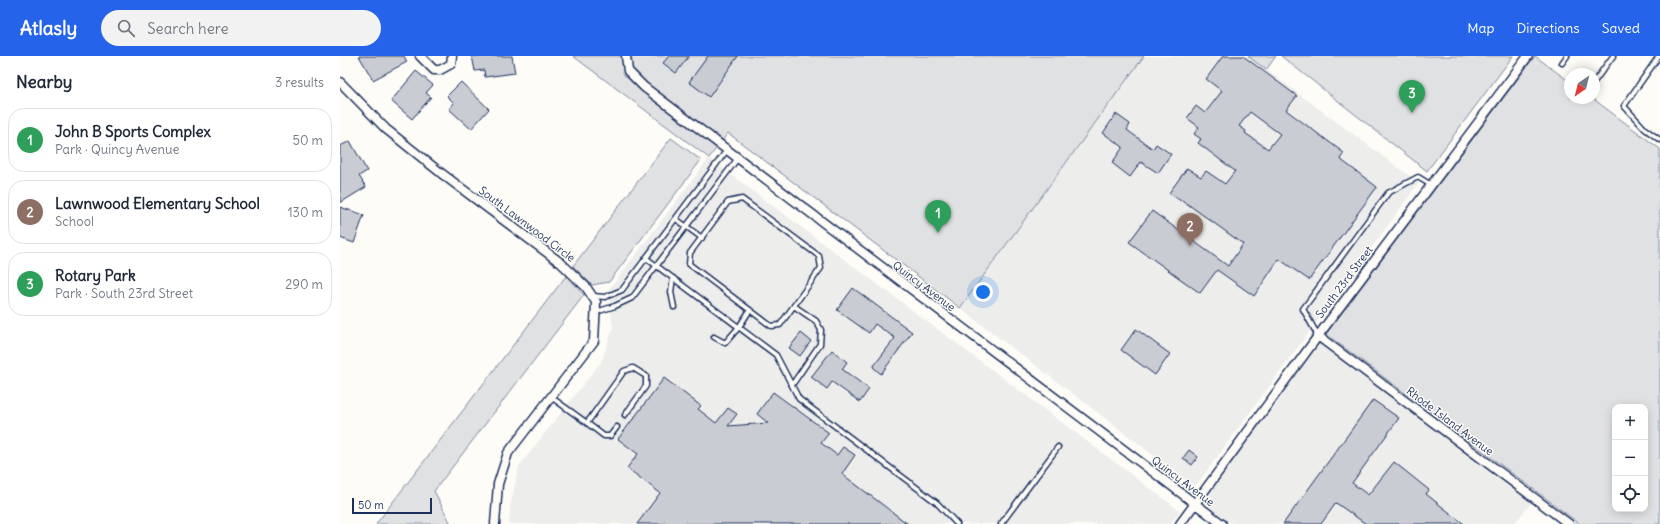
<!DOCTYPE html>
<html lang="en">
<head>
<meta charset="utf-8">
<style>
  :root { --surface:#fff; --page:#f2f2f3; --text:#1f2937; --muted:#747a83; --line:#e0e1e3; --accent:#2563eb }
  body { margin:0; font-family:Delius,sans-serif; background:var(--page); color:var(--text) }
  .controls { position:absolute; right:12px; bottom:12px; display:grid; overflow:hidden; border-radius:8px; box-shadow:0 2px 10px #0003 }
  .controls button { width:36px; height:36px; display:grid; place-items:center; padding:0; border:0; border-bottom:1px solid var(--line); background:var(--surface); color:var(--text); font:20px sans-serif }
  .compass { position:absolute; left:1224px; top:12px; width:36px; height:36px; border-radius:50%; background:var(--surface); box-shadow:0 2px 10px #0003; rotate:215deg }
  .scale { position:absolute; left:12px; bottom:10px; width:80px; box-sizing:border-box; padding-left:4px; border:2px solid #1b2f5e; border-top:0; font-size:11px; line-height:14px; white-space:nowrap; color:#1b2f5e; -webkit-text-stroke:3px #fdfcf7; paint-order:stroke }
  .you { position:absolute; left:643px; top:236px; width:14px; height:14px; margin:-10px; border:3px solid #fff; border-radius:50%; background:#1a73e8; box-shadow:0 0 0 6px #1a73e833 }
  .badge { display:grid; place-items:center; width:26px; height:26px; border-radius:50%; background:var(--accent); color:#fff; font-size:13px; font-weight:700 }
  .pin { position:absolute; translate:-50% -33px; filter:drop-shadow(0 1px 2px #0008) }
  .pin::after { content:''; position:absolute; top:21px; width:14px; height:12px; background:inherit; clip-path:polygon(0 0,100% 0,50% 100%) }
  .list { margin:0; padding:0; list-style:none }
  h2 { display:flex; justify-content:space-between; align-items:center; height:52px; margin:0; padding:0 16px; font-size:17px }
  h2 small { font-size:13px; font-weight:400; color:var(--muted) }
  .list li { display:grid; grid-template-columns:26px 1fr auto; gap:12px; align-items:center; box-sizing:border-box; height:64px; margin:0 8px 8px; padding:0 8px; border:1px solid var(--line); border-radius:16px }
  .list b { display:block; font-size:15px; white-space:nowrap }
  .list p { margin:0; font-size:13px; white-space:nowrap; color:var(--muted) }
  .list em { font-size:13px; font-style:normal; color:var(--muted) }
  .icon { flex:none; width:22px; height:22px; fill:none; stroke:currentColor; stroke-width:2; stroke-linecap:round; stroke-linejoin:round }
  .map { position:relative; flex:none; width:1320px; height:468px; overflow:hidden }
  header { display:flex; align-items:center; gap:24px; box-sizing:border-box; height:56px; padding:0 20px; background:var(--accent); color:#fff }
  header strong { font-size:19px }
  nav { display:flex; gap:22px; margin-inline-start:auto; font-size:14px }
  .search { width:280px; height:36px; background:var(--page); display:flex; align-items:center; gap:10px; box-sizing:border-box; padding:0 14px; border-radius:22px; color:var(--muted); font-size:15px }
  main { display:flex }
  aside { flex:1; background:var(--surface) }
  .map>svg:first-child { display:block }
  .built { fill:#edeeec }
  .green { fill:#e0e1e3; stroke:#7e88a0; fill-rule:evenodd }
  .building { fill:#c9ccd3; stroke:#1b2f5e; fill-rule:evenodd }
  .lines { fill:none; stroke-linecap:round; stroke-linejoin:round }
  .lane-casing { stroke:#1b2f5e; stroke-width:7 }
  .street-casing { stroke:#1b2f5e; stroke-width:11 }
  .lane { stroke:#fdfcf7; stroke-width:4 }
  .street { stroke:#fdfcf7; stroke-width:8 }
  .labels { text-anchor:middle; stroke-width:3; stroke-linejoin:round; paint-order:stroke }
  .street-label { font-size:11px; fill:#1b2f5e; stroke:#fdfcf7 }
</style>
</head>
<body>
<header>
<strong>Atlasly</strong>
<div class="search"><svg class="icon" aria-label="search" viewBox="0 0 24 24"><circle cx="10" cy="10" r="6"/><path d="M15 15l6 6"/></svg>Search here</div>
<nav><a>Map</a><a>Directions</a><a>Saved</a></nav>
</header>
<main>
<aside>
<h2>Nearby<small>3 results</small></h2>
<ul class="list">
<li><span class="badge" style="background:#2e9e5b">1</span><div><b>John B Sports Complex</b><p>Park · Quincy Avenue</p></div><em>50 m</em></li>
<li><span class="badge" style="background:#8d6e63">2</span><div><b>Lawnwood Elementary School</b><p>School</p></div><em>130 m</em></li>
<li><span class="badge" style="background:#2e9e5b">3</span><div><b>Rotary Park</b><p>Park · South 23rd Street</p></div><em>290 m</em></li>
</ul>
</aside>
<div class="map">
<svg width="1320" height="468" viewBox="0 0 1320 468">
  <rect width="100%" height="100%" fill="#fdfcf7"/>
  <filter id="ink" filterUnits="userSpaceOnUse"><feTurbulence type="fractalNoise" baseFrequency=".025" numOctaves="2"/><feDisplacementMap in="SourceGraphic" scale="8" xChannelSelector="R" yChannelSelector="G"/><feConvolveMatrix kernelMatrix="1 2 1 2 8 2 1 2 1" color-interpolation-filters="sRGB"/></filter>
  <g filter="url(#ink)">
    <path class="built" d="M804 0H908L1079 127 855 431 620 252Z
      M369 102 840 455 830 468H169L170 451 179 410 261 306 273 272 268 235Z
      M979 288 1191 447 1174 468H892L863 446Z"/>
    <path class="green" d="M233 0H804L620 252 388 77 369 102Z
      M908 0H936L926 14Z
      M941 0H1173L1087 115Z
      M1195 0 1230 26V42H1252L1320 93V468H1240L986 278ZM1275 351H1305V453H1275Z
      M331 82 361 104 269 226 252 229 233 210Z
      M226 220 244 239 94 435 111 468H36Z"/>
    <path class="building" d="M19 0H64L67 6 33 24Z
      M132 0H172L175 17 145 21 144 14 135 15Z
      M329 0H349L336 17 323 7Z
      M368 0H398L369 41 349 26Z
      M883 0H903L957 40 946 54 1004 97 1000 103 1037 131 969 224 939 203 914 240 877 214 860 237 789 186 812 155 888 210 903 188 842 144 841 145 829 137 847 112 861 121 866 115 885 128 895 115 858 87 861 83 854 78 859 71 847 62 856 50 865 57 882 35 866 23ZM910 56 940 78 928 93 905 77 906 75 899 70Z
      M76 15 93 29 86 37 91 41 72 63 51 45Z
      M121 26 149 53 131 73 109 53 114 47 107 40Z
      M776 58 790 68 787 74 813 93 816 88 831 98 818 117 801 106 790 121 772 107 783 91 763 77Z
      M10 85 27 115 19 120 26 131 0 147V90Z
      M0 151 24 159 14 187 0 182Z
      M513 232 572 276 541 318 533 311 555 282 535 268 529 277 497 254Z
      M796 273 830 298 815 319 781 294Z
      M461 277 471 285 460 300 449 292Z
      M492 294 507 306 502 313 529 333 520 346 492 326 487 333 471 321Z
      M324 322 361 350 358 353 376 367 388 352 397 358 388 370 428 367 417 358 433 336 489 377 481 387 497 399 503 391 515 399 502 418 568 468H297L320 437 287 412 298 398 278 383Z
      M1033 344 1059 362 1012 427 1028 439 1054 406 1089 434 1086 438 1124 468H1026L996 447 981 468H943Z
      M849 394 858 401 852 409 843 402Z"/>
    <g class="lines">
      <g class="lane-casing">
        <path id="lane" d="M1319 0 1284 50 1305 73 1320 84
          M1222 7 1227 0
          M1254 26 1273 0
          M402 143 479 200 481 212 440 269 431 270 349 208 350 197 388 146Z
          M336 163 362 182
          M306 202 436 299 459 343 597 447 617 468
          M333 222 331 236 334 251
          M253 240 265 241 282 234 387 94
          M256 256 275 250 292 242 398 102
          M978 280 963 253 1048 137 1078 121 1091 129
          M374 281 385 287 399 271 410 254
          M452 329 480 288 481 274 476 265 454 250
          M211 341 247 367 284 315 293 312 306 320V330L285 359
          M247 367 264 380H270L277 371
          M661 468 718 391"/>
      </g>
      <g class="street-casing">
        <path id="street" d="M80 0 94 14H100L111 8 112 0
          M286 0 288 15 304 31 882 468
          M0 26 46 73 101 117 221 207 246 231 256 246 254 285 168 397 158 428 155 468
          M978 280 1229 468
          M840 468 978 280 1188 0"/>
      </g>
      <use href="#lane" class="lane"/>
      <use href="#street" class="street"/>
    </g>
  </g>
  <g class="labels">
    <g class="street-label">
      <text transform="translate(187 168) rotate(37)" y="4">South Lawnwood Circle</text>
      <text transform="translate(1004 226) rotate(-53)" y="4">South 23rd Street</text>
      <text transform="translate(584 230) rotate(37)" y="4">Quincy Avenue</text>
      <text transform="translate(1110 365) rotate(37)" y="4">Rhode Island Avenue</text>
      <text transform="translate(843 425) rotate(37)" y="4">Quincy Avenue</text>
    </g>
  </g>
</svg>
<div class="controls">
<button>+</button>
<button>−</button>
<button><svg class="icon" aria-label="locate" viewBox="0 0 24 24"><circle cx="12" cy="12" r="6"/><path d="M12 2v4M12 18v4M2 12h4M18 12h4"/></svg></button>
</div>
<svg class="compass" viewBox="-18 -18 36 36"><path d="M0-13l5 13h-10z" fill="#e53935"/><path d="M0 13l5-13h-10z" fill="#747a83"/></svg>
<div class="scale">50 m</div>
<div class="you"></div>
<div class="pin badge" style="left:598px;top:177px;background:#2e9e5b">1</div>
<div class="pin badge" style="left:850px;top:190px;background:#8d6e63">2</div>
<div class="pin badge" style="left:1072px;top:57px;background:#2e9e5b">3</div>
</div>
</main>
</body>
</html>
